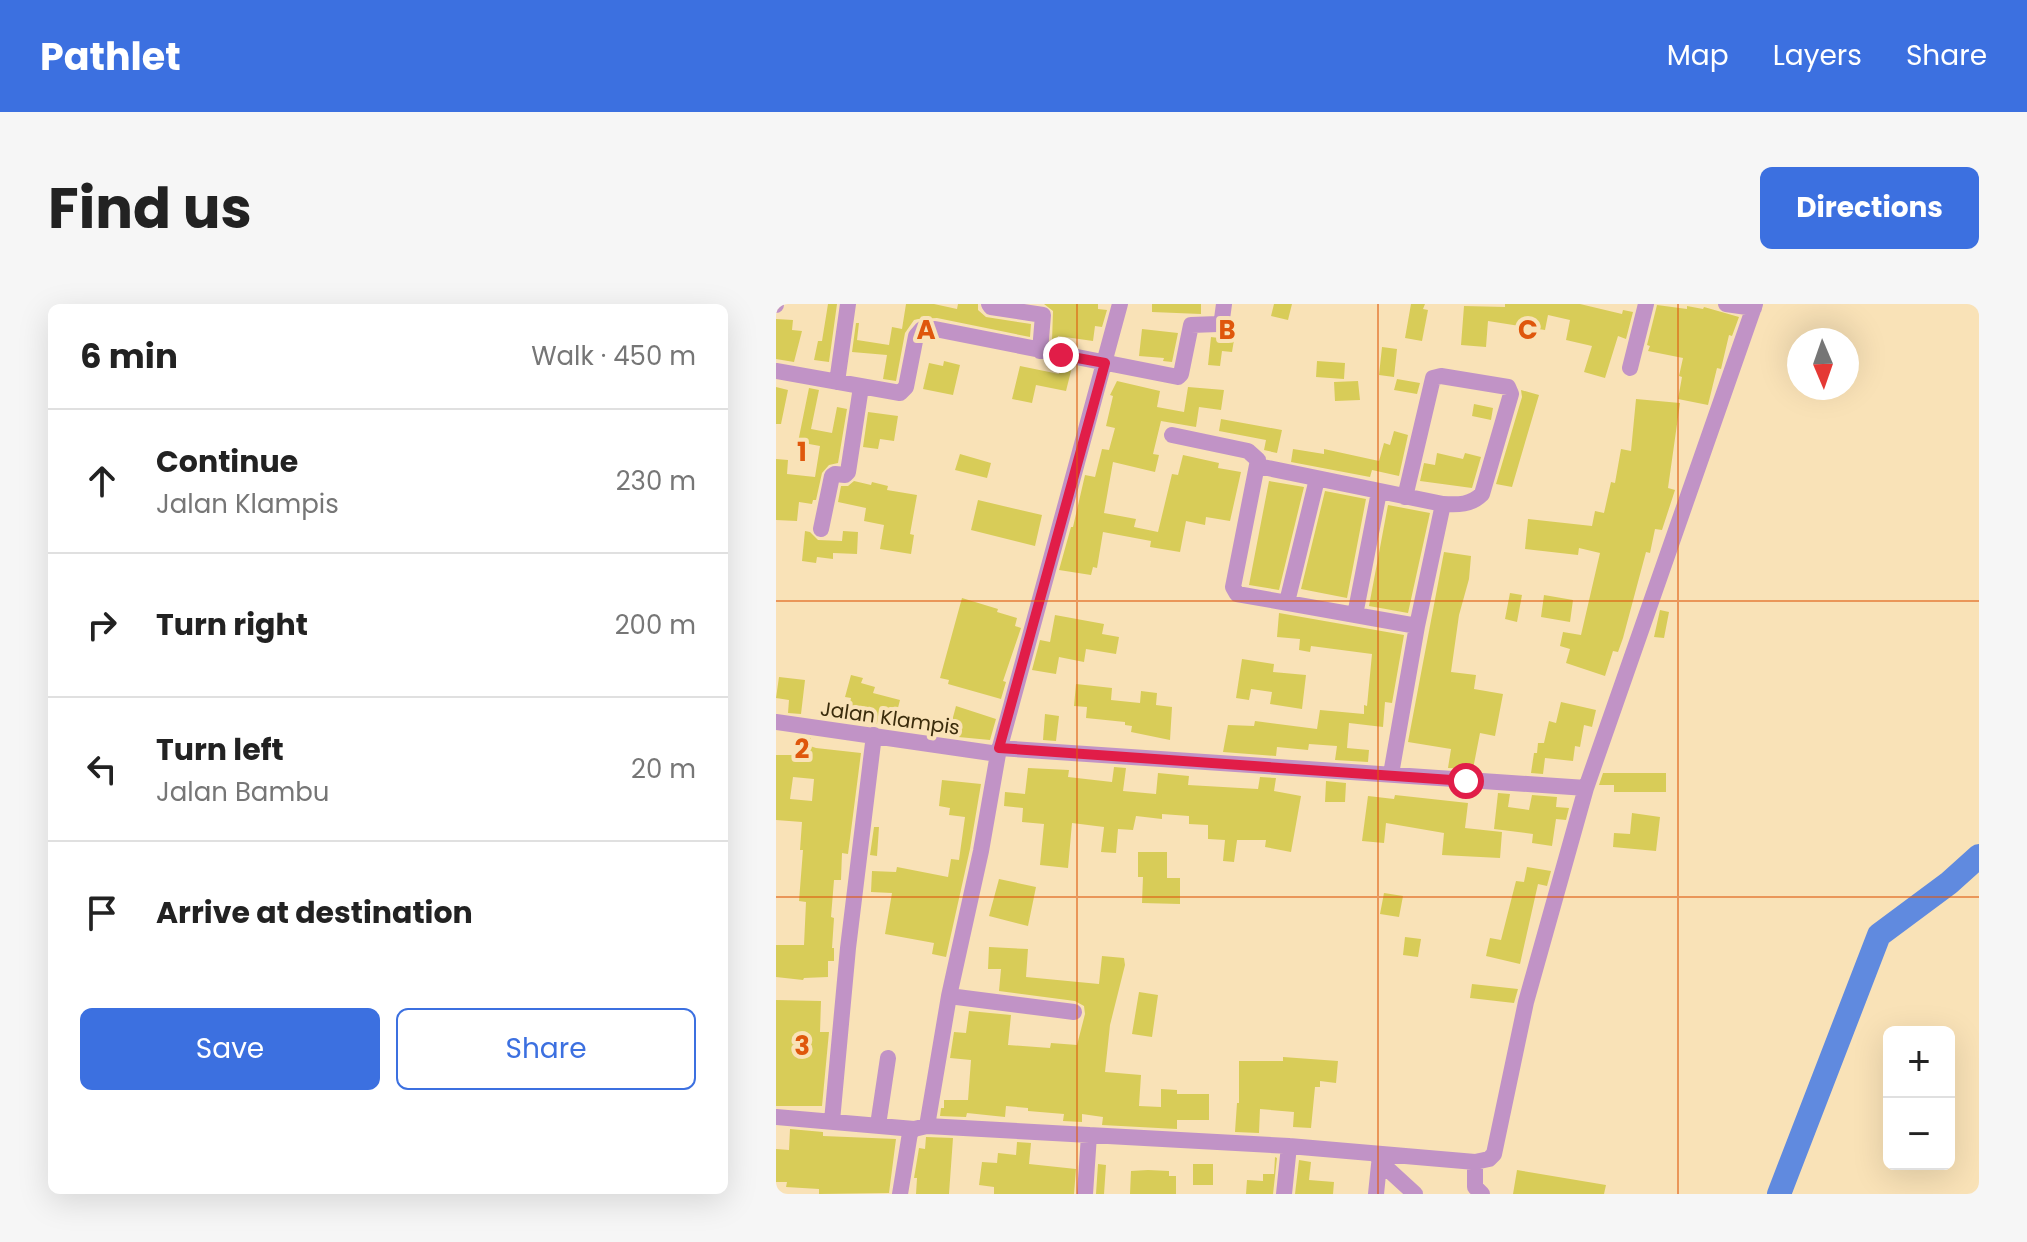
<!DOCTYPE html>
<html lang="en">
<head>
<meta charset="utf-8">
<style>
  :root { --surface:#fff; --page:#f6f6f6; --text:#222; --muted:#767676; --line:#e0e0e0; --accent:#3c70e0 }
  body { margin:0; font-family:Poppins,sans-serif; background:var(--page); color:var(--text) }
  .controls { position:absolute; right:24px; bottom:24px; display:grid; overflow:hidden; border-radius:12px; box-shadow:0 8px 32px #0002 }
  .controls button { width:72px; height:72px; display:grid; place-items:center; padding:0; border:0; border-bottom:2px solid var(--line); background:var(--surface); color:var(--text); font:40px sans-serif }
  .compass { position:absolute; left:1011px; top:24px; width:72px; height:72px; border-radius:50%; background:var(--surface); box-shadow:0 8px 32px #0002; rotate:178deg }
  .stop { position:absolute; width:24px; height:24px; margin:-18px; border:6px solid #e11d48; border-radius:50%; background:#fff }
  .stop.end { background:#e11d48; border-color:#fff; box-shadow:0 2px 8px #0008 }
  .list { margin:0; padding:0; list-style:none }
  h2 { display:flex; justify-content:space-between; align-items:center; height:104px; margin:0; padding:0 32px; font-size:34px }
  h2 small { font-size:26px; font-weight:400; color:var(--muted) }
  .list li { display:grid; grid-template-columns:52px 1fr auto; gap:24px; align-items:center; box-sizing:border-box; height:144px; padding:0 32px; border-top:2px solid var(--line) }
  .list b { display:block; font-size:30px; white-space:nowrap }
  .list p { margin:0; font-size:26px; white-space:nowrap; color:var(--muted) }
  .list em { font-size:26px; font-style:normal; color:var(--muted) }
  .actions { display:flex; gap:16px; padding:24px 32px }
  .actions a { flex:1; padding:18px 0; border:2px solid var(--accent); border-radius:12px; text-align:center; font-size:28px; color:var(--accent) }
  .actions .main { background:var(--accent); color:#fff }
  .icon { flex:none; width:44px; height:44px; fill:none; stroke:currentColor; stroke-width:2; stroke-linecap:round; stroke-linejoin:round }
  .map { position:relative; flex:none; width:1203px; height:890px; overflow:hidden; border-radius:12px }
  header { display:flex; align-items:center; gap:48px; box-sizing:border-box; height:112px; padding:0 40px; background:var(--accent); color:#fff }
  header strong { font-size:38px }
  nav { display:flex; gap:44px; margin-inline-start:auto; font-size:28px }
  .intro { display:flex; align-items:center; justify-content:space-between; box-sizing:border-box; height:192px; padding:0 48px }
  h1 { margin:0; font-size:56px }
  .button { padding:20px 36px; border-radius:12px; background:var(--accent); color:#fff; font-size:28px; font-weight:700 }
  main { display:flex; gap:48px; padding:0 48px }
  aside { flex:1; background:var(--surface); border-radius:12px; box-shadow:0 8px 32px #0002 }
  .map>svg:first-child { display:block }
  .lines { fill:none; stroke-linecap:round; stroke-linejoin:round }
  .river { stroke:#608adf; stroke-width:24 }
  .building { fill:#d8cc58; fill-rule:evenodd }
  .minor { stroke:#c193c6; stroke-width:16 }
  .route { stroke:#e11d48; stroke-width:10 }
  .grid { fill:none; stroke:#df570c; stroke-width:2; stroke-opacity:0.55 }
  .labels { text-anchor:middle; stroke-width:8; stroke-linejoin:round; paint-order:stroke }
  .street-label { font-size:20px; fill:#3b2c0c; stroke:#f9e2b7 }
  .grid-label { font-size:26px; text-anchor:middle; font-weight:bold; fill:#df570c; stroke:#f9e2b7; stroke-width:8; stroke-linejoin:round; paint-order:stroke }
</style>
</head>
<body>
<header>
<strong>Pathlet</strong>
<nav><a>Map</a><a>Layers</a><a>Share</a></nav>
</header>
<div class="intro"><h1>Find us</h1><a class="button">Directions</a></div>
<main>
<aside>
<h2>6 min<small>Walk · 450 m</small></h2>
<ul class="list">
<li><svg class="icon" aria-label="ahead" viewBox="0 0 24 24"><path d="M12 20V5M6 11l6-6 6 6"/></svg><div><b>Continue</b><p>Jalan Klampis</p></div><em>230 m</em></li>
<li><svg class="icon" aria-label="right" viewBox="0 0 24 24"><path d="M7 20v-9h11M14 6l5 5-5 5"/></svg><div><b>Turn right</b></div><em>200 m</em></li>
<li><svg class="icon" aria-label="left" viewBox="0 0 24 24"><path d="M17 20v-9H6M10 6l-5 5 5 5"/></svg><div><b>Turn left</b><p>Jalan Bambu</p></div><em>20 m</em></li>
<li><svg class="icon" aria-label="arrive" viewBox="0 0 24 24"><path d="M6 21V4h12l-3 4 3 4H6"/></svg><div><b>Arrive at destination</b></div></li>
</ul>
<div class="actions"><a class="main">Save</a><a>Share</a></div>
</aside>
<div class="map">
<svg width="1203" height="890" viewBox="0 0 1203 890">
  <rect width="100%" height="100%" fill="#f9e2b7"/>
  <g class="lines">
    <path class="river" d="M1003 890 1103 631 1173 579 1203 552"/>
  </g>
  <path class="building" d="M52 0H61L53 58 38 56 42 37H46Z
    M130 0H158L181 5 182 0H202V6L210 13 255 20 254 33 161 14 142 15 138 16 129 29 120 77 107 75 111 51 76 48 80 19H83L81 36 113 41 116 23 126 25Z
    M268 0H322V5L331 6 326 23 319 22 317 37 282 32 281 38 276 37 277 7Z
    M376 0H425V10L376 8Z
    M498 0H516L512 16 495 12Z
    M635 0H649L647 5 652 6 646 37 629 34Z
    M729 0H804L846 10 847 6 857 8 850 35 842 32 829 74 808 68 816 42 790 36 794 16 772 11 769 26 712 17 710 43 685 41 688 2 729 3Z
    M881 1 911 5V2L927 5 928 3 963 13 956 32 953 31 945 65 941 64 932 101 902 95 906 73 903 72 907 54 872 47 874 42 871 41Z
    M0 15 17 16 16 26 26 27 18 58 0 55Z
    M366 25 402 29 396 58 387 57 388 54 363 52Z
    M435 33 458 36 456 48 446 47 444 62 432 61Z
    M606 43 621 45 618 73 603 71Z
    M168 57 184 61 177 91 147 85 153 59 167 62Z
    M541 57 569 59 568 75 540 73Z
    M285 61 296 63 290 87 260 81 256 99 236 95 244 62 283 70Z
    M621 75 644 79 641 90 618 86Z
    M341 77 384 87 381 103 408 108 412 83 448 86 445 106 423 103 420 123 385 117 377 150 383 151 379 168 337 158 328 209 360 215 358 223 382 228 396 170 402 171 407 151 443 159 442 164 465 168 454 217 430 213 429 221 410 217 404 248 374 243 375 237 327 228 321 264 317 263 315 271 283 266 295 223H297L309 171 319 173 326 145 333 146 339 124 330 122 337 92 334 91Z
    M582 77 584 96 559 97 558 78Z
    M0 83 12 86 5 120H0Z
    M33 84 43 86 35 125 56 129 61 103 71 105 62 159 53 161 46 169 40 196H37L36 200 23 198 21 217 0 216V155L12 156 11 170 39 173 44 142 22 138Z
    M745 86 763 91 736 183 720 180 746 93Z
    M860 95 904 99 892 184 899 186 886 226 879 225 874 249 870 248 847 334 842 348 837 347 829 372 790 359 794 345 784 342 787 328 805 331 824 249 803 244 802 251 749 245 752 215 816 222 819 207 828 209 835 178 839 179 845 145 855 147Z
    M698 100 717 104 715 116 696 112Z
    M92 108 122 112 118 137 104 135 102 145 87 143Z
    M445 115 506 126 501 149 488 146 490 136 443 127Z
    M618 127 632 131 623 172 596 166 594 173 515 158 517 145 548 150V145L603 157 608 139 614 141Z
    M661 149 687 155 689 149 705 153 696 184 644 177 648 159 659 161Z
    M184 150 215 159 211 174 179 166Z
    M78 177 95 181 96 178 112 182 111 186 141 191 134 230 138 231 135 250 104 245 108 221 88 217 90 204 62 198 65 182H72Z
    M493 177 528 183 503 286 473 281Z
    M549 187 590 195 571 294 525 285Z
    M202 196 266 211 259 242 195 226Z
    M612 201 654 209 632 309 593 302Z
    M29 227 34 228 42 236 66 237 67 227 82 228 81 250 57 249V255L41 253 40 259 26 257Z
    M668 248 695 252 693 275 683 311 675 368 700 371 698 385 727 390 719 432 704 429 697 465 672 464 675 445 632 438Z
    M734 289 746 291 741 318 729 315Z
    M768 291 797 296 794 318 765 313Z
    M186 294 222 305 221 308 241 314 239 322 245 324 227 377 230 378 225 395 172 380 173 376 164 374Z
    M884 306 893 308 888 334 878 333Z
    M503 309 628 331 616 399 609 398 607 423 573 419 571 444 593 446 592 458 559 456 561 442 533 440 532 446 501 443 500 452 447 448 452 421 478 422 479 417 541 425 544 406 588 410V401L591 402 596 350 535 342 534 348 523 346 524 335 501 333Z
    M279 311 328 320 326 330 343 333 340 350 310 345 308 358 283 353 280 370 256 366 264 336 274 338Z
    M466 355 498 360 497 368 530 371 526 405 494 400 496 388 475 385 473 396 460 394Z
    M75 371 87 374 85 379 99 383 97 389 124 396 117 423 70 414 75 394 69 393Z
    M3 373 29 376 25 410 12 409 13 396 0 394Z
    M300 380 336 384 335 396 364 399 365 387 381 389 380 401 396 403 394 436 355 428 356 422 349 421V418L310 414 311 403 298 402Z
    M785 398 820 406 816 423 808 421 804 443 799 442 797 457 769 454 767 470 755 469 758 449H761L762 439H768L773 417 780 419Z
    M180 402 220 415 214 436 172 432Z
    M269 410 283 412 280 437 267 436Z
    M22 433 35 434 34 442 40 444 85 449 72 550 66 549 65 576H58L55 613 58 614 56 644H58V657H52V673L28 674 27 676 0 673V641H28L30 598 23 597 27 546H24L26 518 0 516V451H21ZM17 473 38 475 36 497 14 495Z
    M338 463 350 464 347 487 380 490 382 469 413 472 412 481 482 485 484 473 500 474 498 487 525 492 515 548 489 543 490 536H461L458 558 447 557 449 536 432 535V521L413 520V512L386 510V515L360 512 357 526 342 525 340 549 325 548 328 523 296 519 292 564 264 561 268 520 246 518 247 504 228 502 229 488 249 490 252 464 293 466 292 473 336 478Z
    M827 469H890V488H838V481H823Z
    M166 476 205 480 194 545 170 653 156 650 158 639 109 630 116 589 95 588 96 567 120 568 121 563 172 573 175 555 183 556 189 513 173 511 174 504 163 502Z
    M550 477 570 479 569 498H549Z
    M722 489 734 490 732 503 753 506 756 491 781 493 780 503 793 504 790 516 780 515 776 542 756 539 757 530 718 525Z
    M619 491 692 499 689 524 726 528 724 554 666 551 668 529 610 519 608 539 586 537 592 492 618 495Z
    M856 509 884 513 880 547 837 543 838 529 854 530Z
    M98 523H103L101 552 94 551Z
    M362 548H391V574H404V600L366 599 367 573H362Z
    M751 563 775 567 771 582 762 580 744 660 710 652 714 634 725 636 740 577 748 578Z
    M223 575 260 583 252 622 213 612Z
    M608 589 627 592 623 613 604 610Z
    M629 633 645 635 642 653 627 651Z
    M213 643 252 645 250 673 323 680 326 652 348 654 349 661 334 721 329 768 365 771 363 802 385 803V785L401 786V790H433V816H401V825L326 821 327 813 306 810V818L287 817 288 810 252 807V804L230 802 229 813 191 809 190 813 164 812 165 804H168V796H192L195 756 174 754 178 728 190 729 193 707 235 711 232 741 274 744 275 739 301 741 309 710 308 702 299 697 223 687 225 665H212Z
    M696 680 742 685 738 699 694 694Z
    M363 688 382 691 376 733 356 730Z
    M0 696 45 697 44 728H53L46 802H0Z
    M507 753 562 757 560 779 544 777V783H539L535 824 517 823 518 808 484 805 483 829 459 828 461 799H463V757H507Z
    M14 825 47 828V832L120 835 113 889 43 890V885L10 883 11 878H0V845L13 846Z
    M150 833 177 834 173 890H140L141 874H138L143 844 149 845Z
    M241 838 255 839 253 860 300 865 298 890H218V883L203 881 206 858 221 859 222 849 240 851Z
    M499 853 501 854 497 890H470L471 876 487 877V870H498Z
    M523 856 535 858 533 876 558 878 557 890H519Z
    M322 860 330 861 328 890H320Z
    M417 860H437V881H417Z
    M372 866 393 867V872H400V890H354L355 867Z
    M741 866 830 881 828 890H737Z"/>
  <g class="lines">
    <path class="minor" d="M213 0 215 3 267 11 264 47
      M950 0 978 4
      M0 1V0
      M854 64 870 0
      M0 67 124 89 130 83 140 32 146 25H159L402 73 405 70 415 21 442 20 446 15 448 0
      M61 78 72 0
      M396 131 472 147 482 156 457 283 461 290 641 322
      M482 162 667 200
      M45 225 56 172 59 170 69 171 72 168 85 83
      M511 298 541 175
      M579 311 603 188
      M0 418 222 450
      M223 444 810 484
      M615 470 641 322 667 200C682 201 695 201 706 190L735 90 732 83 665 72 657 74 629 193
      M173 692 298 708
      M0 813 138 825 151 822 513 842 699 858 713 855 718 850 750 698 810 484 979 0
      M56 817 72 644 98 431
      M102 821 112 754
      M151 822 173 692 205 547 222 450 344 0
      M603 857 639 890
      M699 858V883L706 890
      M124 890 134 829 138 825
      M309 890 313 831
      M508 890 513 842
      M600 890 604 851"/>
  </g>
  <g class="lines">
    <path class="route" d="M285 51 329 59 223 444 690 477"/>
  </g>
  <path class="grid" d="M301 0V890M602 0V890M902 0V890M0 297H1203M0 593H1203"/>
  <g class="labels">
    <g class="street-label">
      <text transform="translate(114 414) rotate(8)" y="7">Jalan Klampis</text>
    </g>
  </g>
  <g class="grid-label">
    <text x="150" y="35">A</text>
    <text x="451" y="35">B</text>
    <text x="752" y="35">C</text>
    <text x="26" y="157">1</text>
    <text x="26" y="454">2</text>
    <text x="26" y="751">3</text>
  </g>
</svg>
<div class="controls">
<button>+</button>
<button>−</button>
</div>
<svg class="compass" viewBox="-18 -18 36 36"><path d="M0-13l5 13h-10z" fill="#e53935"/><path d="M0 13l5-13h-10z" fill="#767676"/></svg>
<div class="stop" style="left:690px;top:477px"></div>
<div class="stop end" style="left:285px;top:51px"></div>
</div>
</main>
</body>
</html>
